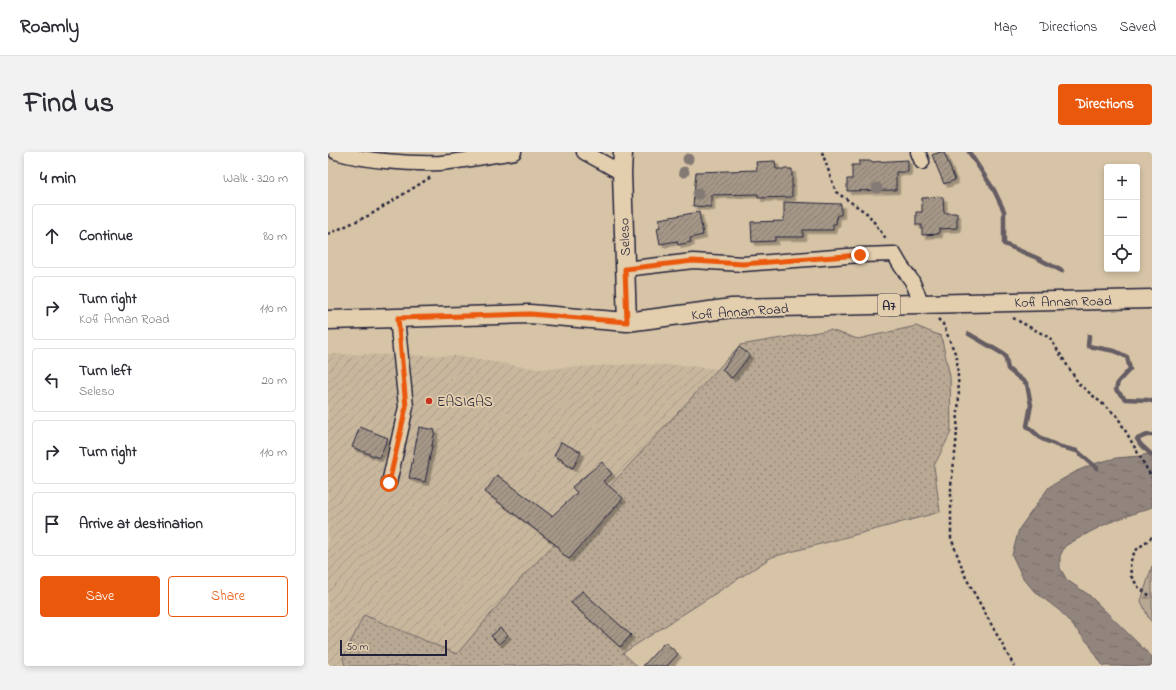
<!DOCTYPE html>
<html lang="en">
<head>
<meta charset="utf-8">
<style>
  :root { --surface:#fff; --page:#f2f2f3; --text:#2b2b33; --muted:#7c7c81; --line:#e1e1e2; --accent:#ea580c }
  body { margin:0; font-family:"Indie Flower",sans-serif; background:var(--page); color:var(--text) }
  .controls { position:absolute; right:12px; top:12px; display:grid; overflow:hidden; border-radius:4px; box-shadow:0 2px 6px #0003 }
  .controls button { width:36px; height:36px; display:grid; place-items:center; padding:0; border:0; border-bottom:1px solid var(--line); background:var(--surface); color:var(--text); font:20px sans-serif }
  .scale { position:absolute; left:12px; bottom:10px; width:107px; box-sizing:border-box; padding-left:4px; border:2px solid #22223b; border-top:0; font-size:11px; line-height:14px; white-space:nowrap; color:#22223b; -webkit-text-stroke:3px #e3cead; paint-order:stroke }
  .stop { position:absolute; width:12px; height:12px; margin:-9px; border:3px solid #ea580c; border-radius:50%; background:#fff }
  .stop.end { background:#ea580c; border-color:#fff; box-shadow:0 1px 4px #0008 }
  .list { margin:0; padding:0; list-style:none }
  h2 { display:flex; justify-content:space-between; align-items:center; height:52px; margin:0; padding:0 16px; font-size:17px }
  h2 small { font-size:13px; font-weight:400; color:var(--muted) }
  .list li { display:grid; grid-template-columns:26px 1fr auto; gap:12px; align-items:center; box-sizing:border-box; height:64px; margin:0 8px 8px; padding:0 8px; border:1px solid var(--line); border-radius:4px }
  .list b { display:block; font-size:15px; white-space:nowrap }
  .list p { margin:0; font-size:13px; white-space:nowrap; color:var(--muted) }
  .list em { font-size:13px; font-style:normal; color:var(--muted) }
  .actions { display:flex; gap:8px; padding:12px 16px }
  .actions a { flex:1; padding:9px 0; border:1px solid var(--accent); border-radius:4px; text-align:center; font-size:14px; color:var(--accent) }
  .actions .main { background:var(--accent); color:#fff }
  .icon { flex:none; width:22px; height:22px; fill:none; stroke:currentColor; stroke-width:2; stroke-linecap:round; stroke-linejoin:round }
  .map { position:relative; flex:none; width:824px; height:514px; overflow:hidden; border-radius:4px }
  header { display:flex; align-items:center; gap:24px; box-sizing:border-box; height:56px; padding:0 20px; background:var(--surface); border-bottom:1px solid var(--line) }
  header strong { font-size:19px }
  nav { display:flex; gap:22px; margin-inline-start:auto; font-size:14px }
  .intro { display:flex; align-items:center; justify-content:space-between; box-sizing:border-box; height:96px; padding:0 24px }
  h1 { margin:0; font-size:28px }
  .button { padding:10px 18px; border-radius:4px; background:var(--accent); color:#fff; font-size:14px; font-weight:700 }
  main { display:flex; gap:24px; padding:0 24px }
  aside { flex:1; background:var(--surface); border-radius:4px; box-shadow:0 2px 6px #0003 }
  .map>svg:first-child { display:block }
  .industrial { fill:url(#industrial-furrows) }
  .green { fill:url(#green-dots); stroke:#6e6668 }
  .forest { fill:url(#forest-firs); stroke:#6e6668 }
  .water { fill:url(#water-ripples); stroke:#655d63 }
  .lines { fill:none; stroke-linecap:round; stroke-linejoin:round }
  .stream { stroke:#655d63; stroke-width:4.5 }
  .building { fill:url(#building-hatch); stroke:#22223b; filter:url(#shadow) }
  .minor-casing { stroke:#22223b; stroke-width:17 }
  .major-casing { stroke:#22223b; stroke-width:21 }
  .path { stroke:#22223b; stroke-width:2.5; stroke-dasharray:3 3; stroke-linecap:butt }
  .minor { stroke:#e3cead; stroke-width:14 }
  .major { stroke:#e3cead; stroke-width:18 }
  .tree { fill:#847a75 }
  .route { stroke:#ea580c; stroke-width:5 }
  .poi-dot { fill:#c8321e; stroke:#e3cead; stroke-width:1.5 }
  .labels { text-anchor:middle; stroke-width:3.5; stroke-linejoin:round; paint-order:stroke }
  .shield { fill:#e3cead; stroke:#5c565d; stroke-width:1 }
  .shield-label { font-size:13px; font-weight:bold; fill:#22223b }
  .street-label { font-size:14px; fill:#22223b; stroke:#e3cead }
  .poi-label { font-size:14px; fill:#22223b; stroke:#e3cead; text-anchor:start }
</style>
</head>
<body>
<header>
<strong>Roamly</strong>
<nav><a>Map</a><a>Directions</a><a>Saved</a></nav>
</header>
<div class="intro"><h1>Find us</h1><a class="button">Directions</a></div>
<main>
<aside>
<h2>4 min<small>Walk · 320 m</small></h2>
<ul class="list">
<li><svg class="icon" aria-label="ahead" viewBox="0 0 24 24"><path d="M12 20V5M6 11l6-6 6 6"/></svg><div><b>Continue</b></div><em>80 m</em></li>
<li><svg class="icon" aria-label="right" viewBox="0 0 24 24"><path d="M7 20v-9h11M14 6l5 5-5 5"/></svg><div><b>Turn right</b><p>Kofi Annan Road</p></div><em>110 m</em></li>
<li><svg class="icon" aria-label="left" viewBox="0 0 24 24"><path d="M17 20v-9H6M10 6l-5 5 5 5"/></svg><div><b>Turn left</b><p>Seleso</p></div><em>20 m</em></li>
<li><svg class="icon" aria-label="right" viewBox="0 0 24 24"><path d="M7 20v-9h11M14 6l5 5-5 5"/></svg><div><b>Turn right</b></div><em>110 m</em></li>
<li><svg class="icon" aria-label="arrive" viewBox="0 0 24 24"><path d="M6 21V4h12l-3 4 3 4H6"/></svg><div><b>Arrive at destination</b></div></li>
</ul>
<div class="actions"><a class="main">Save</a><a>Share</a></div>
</aside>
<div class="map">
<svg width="824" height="514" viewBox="0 0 824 514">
  <defs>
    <pattern id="industrial-furrows" width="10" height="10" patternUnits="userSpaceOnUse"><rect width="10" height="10" fill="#c8b69d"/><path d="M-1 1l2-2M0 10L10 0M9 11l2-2" fill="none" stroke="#ac9c88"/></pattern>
    <pattern id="green-dots" width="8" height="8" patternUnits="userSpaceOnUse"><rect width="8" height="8" fill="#b9a994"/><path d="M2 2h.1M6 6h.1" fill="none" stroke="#96897a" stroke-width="1.8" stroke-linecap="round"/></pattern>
    <pattern id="forest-firs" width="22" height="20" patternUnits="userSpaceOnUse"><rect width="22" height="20" fill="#b9a994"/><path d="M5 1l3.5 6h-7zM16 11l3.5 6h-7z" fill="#96897a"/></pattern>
    <pattern id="water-ripples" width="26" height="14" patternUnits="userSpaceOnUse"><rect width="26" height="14" fill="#92857d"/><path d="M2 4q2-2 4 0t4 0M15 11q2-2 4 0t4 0" fill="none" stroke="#776c68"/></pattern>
    <pattern id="building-hatch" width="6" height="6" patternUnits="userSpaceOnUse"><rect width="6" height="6" fill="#a59788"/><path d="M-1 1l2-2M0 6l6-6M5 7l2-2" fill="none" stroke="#867b70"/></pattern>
    <filter id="shadow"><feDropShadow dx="3.5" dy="3.5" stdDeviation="0" flood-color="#0004"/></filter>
  </defs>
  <rect width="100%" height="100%" fill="#d7c4a6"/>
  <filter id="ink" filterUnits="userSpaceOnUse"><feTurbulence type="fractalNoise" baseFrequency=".025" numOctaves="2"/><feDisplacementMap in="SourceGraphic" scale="8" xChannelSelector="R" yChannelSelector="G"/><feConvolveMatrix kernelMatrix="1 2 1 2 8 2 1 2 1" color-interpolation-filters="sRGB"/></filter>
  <g filter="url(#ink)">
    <path class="industrial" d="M0 202 130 204 209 217 306 212 350 213 390 217 271 346 194 425 129 502 36 463 15 506 17 514H0Z"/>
    <path class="green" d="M588 174 613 184 622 224 623 280 606 314 612 360 444 405 295 501 309 514H17L15 506 36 463 129 502 194 425 271 346 412 193 502 178 530 187Z"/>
    <path class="forest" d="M824 414V470L821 467 813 449Z"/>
    <path class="water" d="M824 301V355L780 371 762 380 737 394 732 404V416L739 428 761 443 824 505V514H775L761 492 732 459 706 439 695 426 684 403 691 377 721 335 749 319 765 312 788 306 812 304Z"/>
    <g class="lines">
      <path class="stream" d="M641 0 666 38 676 59V92L709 106 734 119
        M641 182 677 203 680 217 699 232 703 253 699 274 714 287 733 295 749 299 769 316
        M761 184 760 194 787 199 799 205 802 217 790 230 788 238 797 247 820 248 824 249
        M824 283H819L809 287 813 293 824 303"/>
    </g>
    <path class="building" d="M612 0H616L627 28 616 32 604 3Z
      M580 8V20H568V38L519 39V27H524V13H531V9H544V10Z
      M447 9 448 17H464V45L430 46V42L383 43V55L365 54 368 20 429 18 428 10Z
      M615 45 616 61H629V76L611 77V82L594 83V73H588V60H594V46Z
      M456 50 513 52V63H509L508 72H505V78H475V85H447V89L424 90 423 70 456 69Z
      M371 60 375 83 362 86 363 90 350 93 349 89 332 92 329 76 332 75 331 67Z
      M411 195 422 203 404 226 394 218Z
      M32 275 60 286 51 306 24 295Z
      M91 275 107 278 97 330 81 326Z
      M233 290 253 300 245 316 234 310 235 308 226 304Z
      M274 310 284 322 275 329 295 346 241 407 230 398 232 396 157 340 169 323 224 364 249 341 244 335Z
      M254 439 303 483 292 495 243 451Z
      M172 476 180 483 171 492 163 484Z
      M337 490 350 502 339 514H315Z"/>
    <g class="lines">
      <g class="minor-casing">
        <path id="minor" d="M8 0C36 9 83 12 112 11 137 9 162 4 186 0
          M256 0 294 21
          M590 0 594 10
          M297 117 365 109 415 112 533 103 566 102 573 114 584 129 594 152
          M61 331 78 255 69 166"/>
      </g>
      <g class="major-casing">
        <path id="major" d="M295 0 294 21 299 170
          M0 168 202 162 299 170 404 156 824 147"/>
      </g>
      <path class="path" d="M494 0 508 40 540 62 559 88
        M0 82 42 63 103 25
        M685 166 722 186 751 232 789 264 824 326
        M610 167 615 172 629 206 631 244 628 293 623 334V386L638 426 686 514
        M824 385 807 399 802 411 803 424 811 436 824 445"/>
      <use href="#minor" class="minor"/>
      <use href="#major" class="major"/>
    </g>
    <g class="tree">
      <circle cx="360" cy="7" r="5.5"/>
      <circle cx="356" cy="20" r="5.5"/>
      <circle cx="549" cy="36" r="5.5"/>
      <circle cx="370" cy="42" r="5.5"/>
    </g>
  </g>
  <g class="lines" filter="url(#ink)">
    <path class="route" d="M61 331 78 255 70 166 202 162 299 170 297 117 365 109 415 112 532 103"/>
  </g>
  <circle class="poi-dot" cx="101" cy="249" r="4"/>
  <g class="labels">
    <rect class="shield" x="550" y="142" width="22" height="22" rx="3"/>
    <g class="shield-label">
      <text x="561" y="158">A7</text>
    </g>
    <g class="street-label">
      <text transform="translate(296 85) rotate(-92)" y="5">Seleso</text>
      <text transform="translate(735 149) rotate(-1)" y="5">Kofi Annan Road</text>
      <text transform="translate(412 159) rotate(-4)" y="5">Kofi Annan Road</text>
    </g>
    <g class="poi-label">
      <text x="109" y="254">EASIGAS</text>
    </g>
  </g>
</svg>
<div class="controls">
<button>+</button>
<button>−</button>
<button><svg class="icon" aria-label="locate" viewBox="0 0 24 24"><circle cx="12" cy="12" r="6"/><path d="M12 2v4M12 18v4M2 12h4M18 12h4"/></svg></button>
</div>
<div class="scale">50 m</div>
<div class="stop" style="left:61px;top:331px"></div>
<div class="stop end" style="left:532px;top:103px"></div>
</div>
</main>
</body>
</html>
